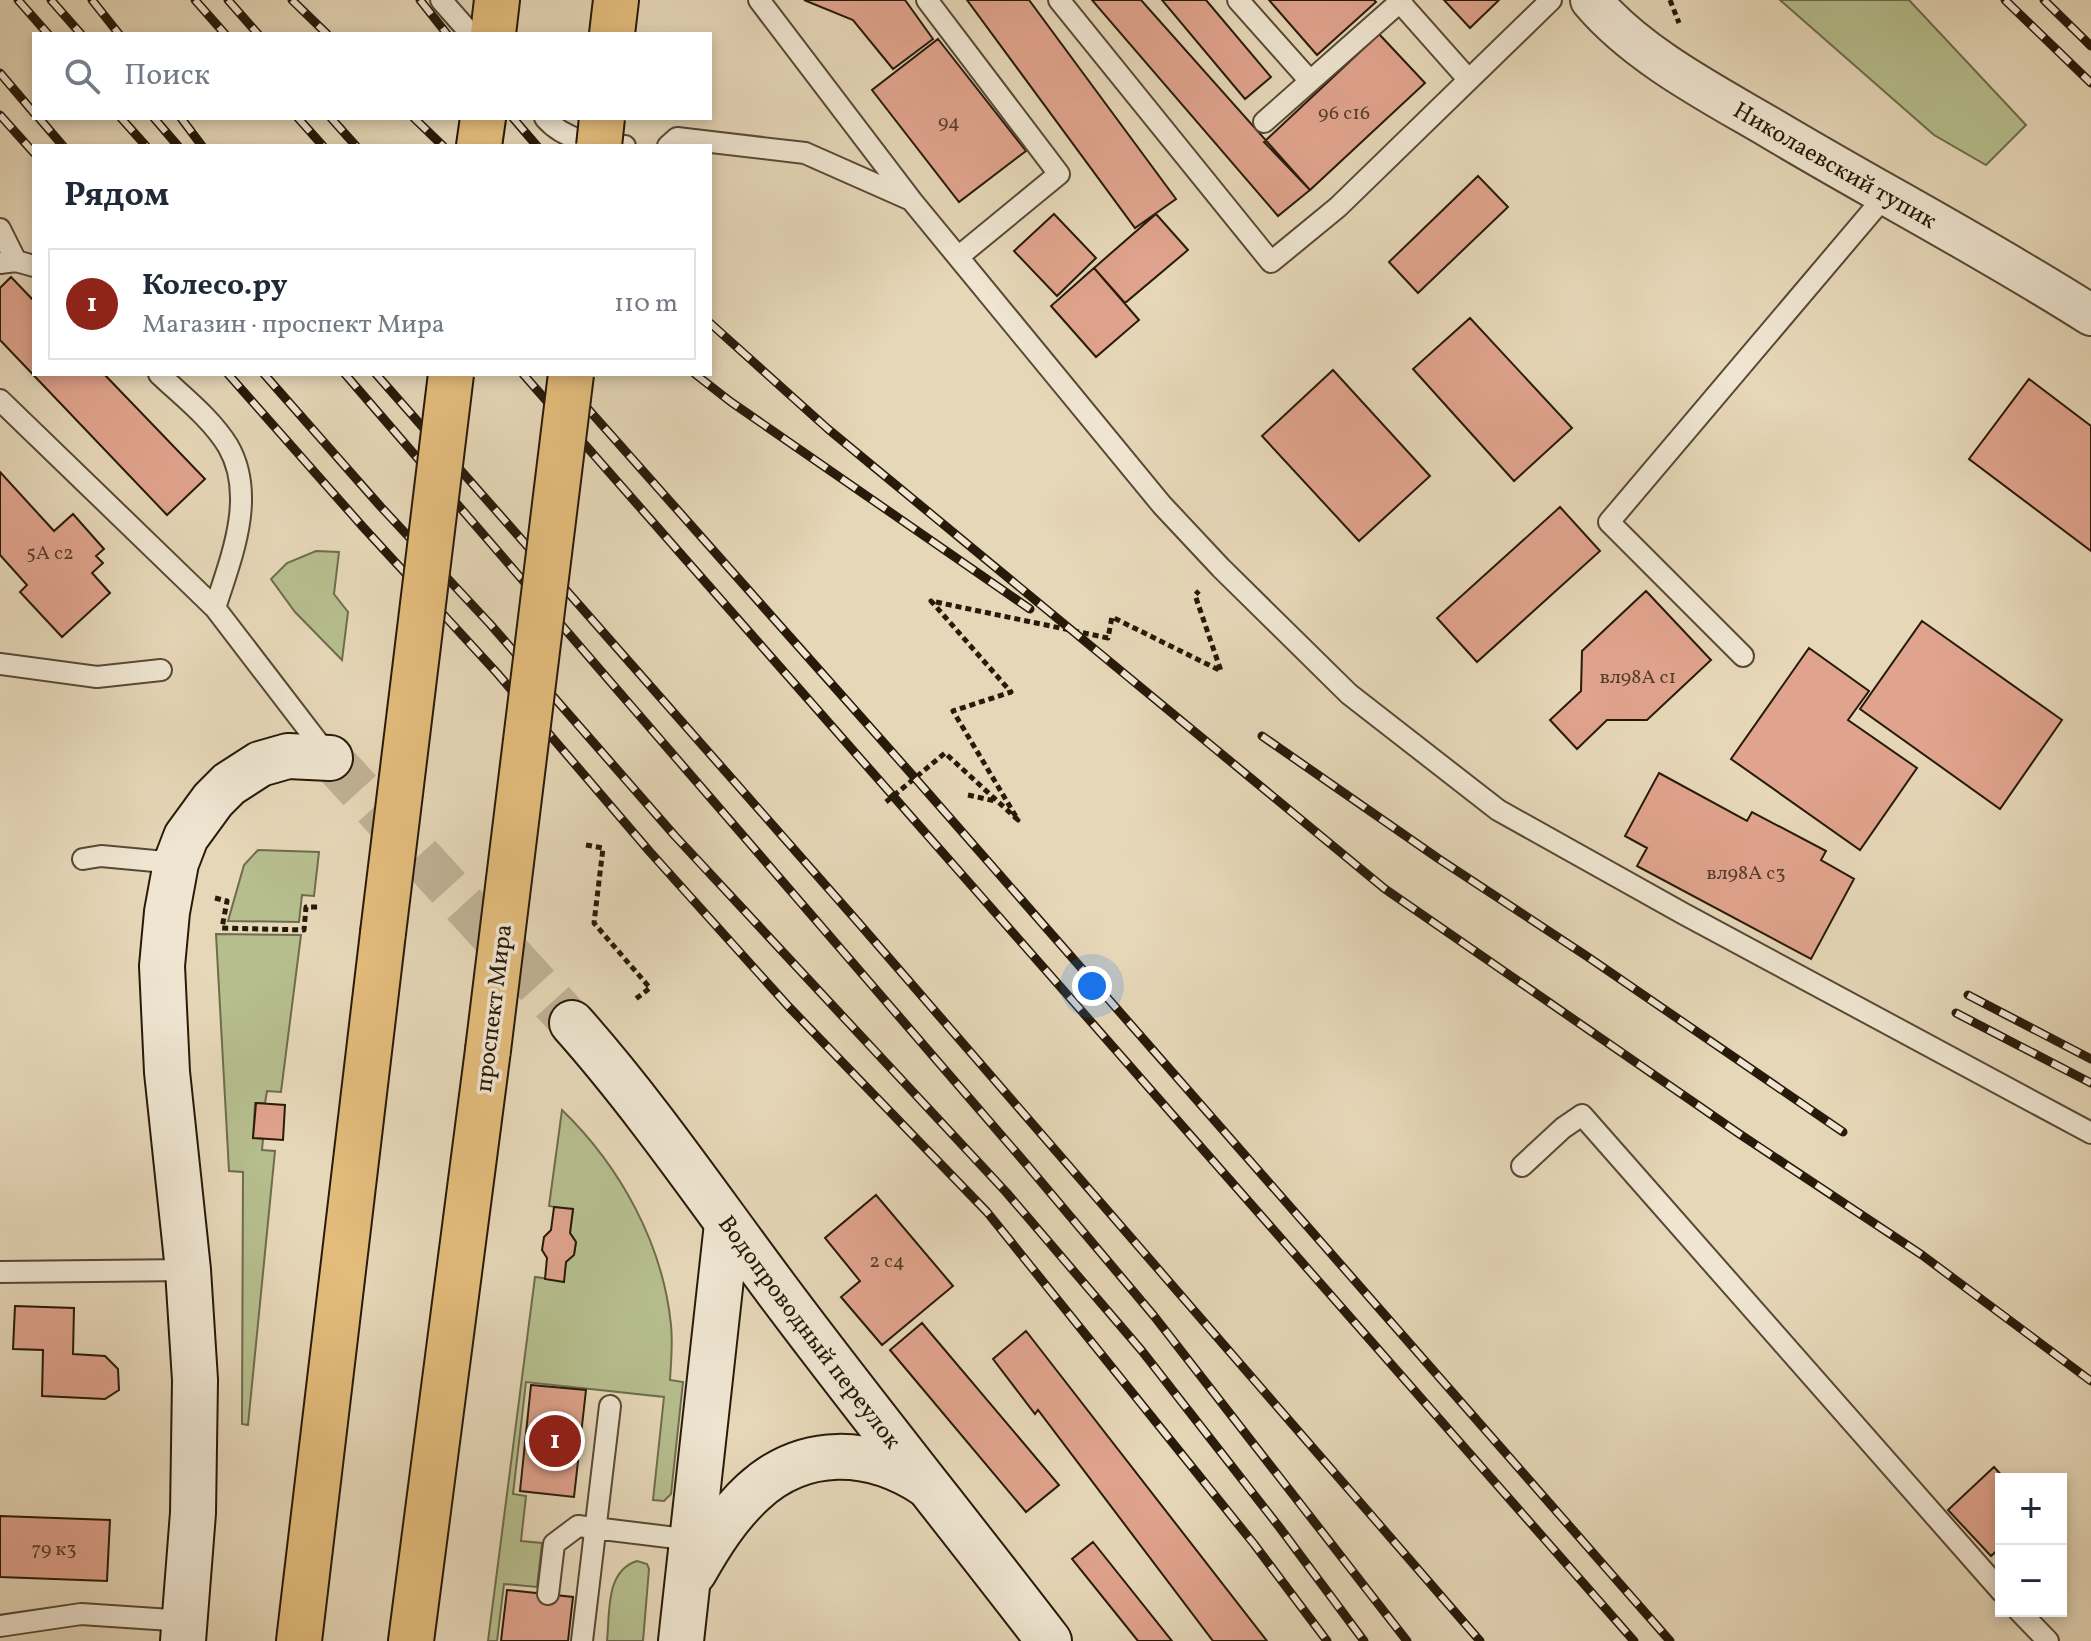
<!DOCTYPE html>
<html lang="ru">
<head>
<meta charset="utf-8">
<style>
  :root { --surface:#fff; --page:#f6f6f7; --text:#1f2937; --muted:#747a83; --line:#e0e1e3; --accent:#8f2418 }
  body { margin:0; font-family:Vollkorn,serif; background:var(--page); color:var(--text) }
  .controls { position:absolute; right:24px; bottom:24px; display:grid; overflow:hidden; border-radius:0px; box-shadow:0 4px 12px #0003 }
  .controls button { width:72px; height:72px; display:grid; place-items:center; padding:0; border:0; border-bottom:2px solid var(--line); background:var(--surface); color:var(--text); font:40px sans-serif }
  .you { position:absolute; left:1092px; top:986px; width:28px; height:28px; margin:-20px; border:6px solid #fff; border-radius:50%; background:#1a73e8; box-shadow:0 0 0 12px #1a73e833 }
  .badge { display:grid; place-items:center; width:52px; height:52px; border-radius:50%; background:var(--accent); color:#fff; font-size:26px; font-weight:700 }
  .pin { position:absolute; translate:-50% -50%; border:4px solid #fff; box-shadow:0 2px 8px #0006 }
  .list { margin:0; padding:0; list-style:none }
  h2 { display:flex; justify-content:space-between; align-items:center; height:104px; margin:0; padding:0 32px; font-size:34px }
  h2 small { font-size:26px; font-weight:400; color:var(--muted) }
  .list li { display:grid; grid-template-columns:52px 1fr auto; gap:24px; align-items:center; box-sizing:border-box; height:112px; margin:0 16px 16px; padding:0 16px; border:2px solid var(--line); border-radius:0px }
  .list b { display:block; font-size:30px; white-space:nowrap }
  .list p { margin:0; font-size:26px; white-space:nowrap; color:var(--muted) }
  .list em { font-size:26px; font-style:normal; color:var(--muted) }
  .icon { flex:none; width:44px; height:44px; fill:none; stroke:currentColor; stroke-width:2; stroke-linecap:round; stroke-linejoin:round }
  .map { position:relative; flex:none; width:2091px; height:1641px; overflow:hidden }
  .search { position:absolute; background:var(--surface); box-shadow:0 4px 12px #0003; left:32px; top:32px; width:680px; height:88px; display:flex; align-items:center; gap:20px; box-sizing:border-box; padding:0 28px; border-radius:0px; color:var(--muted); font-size:30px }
  .panel { position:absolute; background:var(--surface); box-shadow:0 4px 12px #0003; left:32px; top:144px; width:680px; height:232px; border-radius:0px }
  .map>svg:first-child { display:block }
  .green { fill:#b6be8e; stroke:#6e6c4c; stroke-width:2 }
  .building { fill:#e0a38d; stroke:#271a09; stroke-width:2 }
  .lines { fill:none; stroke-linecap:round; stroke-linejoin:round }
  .secondary-tunnel { stroke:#c0b195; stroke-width:44; stroke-dasharray:44 22; stroke-linecap:butt }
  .service-casing { stroke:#574935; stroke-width:24 }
  .minor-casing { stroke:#574935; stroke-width:44 }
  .secondary-casing { stroke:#271a09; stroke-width:48 }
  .primary-casing { stroke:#271a09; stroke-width:48 }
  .path { stroke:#271a09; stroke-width:5; stroke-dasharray:6 4; stroke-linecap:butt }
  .service { stroke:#efe5d1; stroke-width:20 }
  .minor { stroke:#efe5d1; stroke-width:40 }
  .secondary { stroke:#efe5d1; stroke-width:44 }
  .primary { stroke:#e3bc7c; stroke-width:44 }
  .rail-casing { stroke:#271a09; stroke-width:9 }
  .rail { stroke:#efe5d1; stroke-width:6; stroke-dasharray:18; stroke-linecap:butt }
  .primary-bridge-casing { stroke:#271a09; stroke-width:48; stroke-linecap:butt }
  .primary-bridge { stroke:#e3bc7c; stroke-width:44 }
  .labels { text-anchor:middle; stroke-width:7; stroke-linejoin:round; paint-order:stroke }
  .number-label { font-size:20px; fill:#553c2a }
  .street-label { font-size:24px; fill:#271a09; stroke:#efe5d1 }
</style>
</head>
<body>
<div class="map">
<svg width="2091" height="1641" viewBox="0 0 2091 1641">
  <rect width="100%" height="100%" fill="#e6d7b8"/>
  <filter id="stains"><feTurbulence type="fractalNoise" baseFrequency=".0025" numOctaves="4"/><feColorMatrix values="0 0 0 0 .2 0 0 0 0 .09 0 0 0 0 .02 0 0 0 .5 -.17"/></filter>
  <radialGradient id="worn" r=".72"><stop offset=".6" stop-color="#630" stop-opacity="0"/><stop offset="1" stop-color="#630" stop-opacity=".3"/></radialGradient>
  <path class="green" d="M1780 0H1909L2026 125 1986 165 1934 135Z
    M316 551 339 552 334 594 348 612 342 660 295 612 271 579 287 563Z
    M258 850 319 852 314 896 302 895 299 922 228 921 244 865Z
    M216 934 301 935 281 1092 267 1091 265 1103H255L253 1138 263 1139 262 1150 275 1151 248 1425 242 1424 243 1172 229 1171Z
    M562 1110C620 1166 663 1244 671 1325 673 1343 671 1362 670 1380L683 1382 671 1494 664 1501 653 1500 664 1397 526 1382 513 1494 526 1496 521 1541 542 1543 537 1587 504 1584 497 1641H488L535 1277 563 1281 566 1262 574 1254 576 1242 570 1233 573 1210 549 1206Z
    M637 1561 647 1564 649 1569 643 1641H607C610 1613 605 1571 637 1561Z"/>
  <path class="building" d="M804 0H905L933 39 893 69 853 20Z
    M967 0H1029L1176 199 1135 228Z
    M1092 0H1141L1310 190 1278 216Z
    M1162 0H1206L1271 77 1245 99Z
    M1269 0H1374L1376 2 1317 55Z
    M1444 0H1499L1470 28Z
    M1379 34 1425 83 1310 190 1264 142Z
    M938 39 1026 151 959 202 872 90Z
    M1478 176 1508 207 1418 293 1389 262Z
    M1054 214 1096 258 1057 296 1014 251Z
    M1156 214 1188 250 1125 303 1094 268Z
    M1094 268 1139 320 1096 357 1051 306Z
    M11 277 34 301V374H104L205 479 167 515 0 340V288Z
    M1470 318 1572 428 1514 481 1413 369Z
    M1333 370 1430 476 1359 541 1262 436Z
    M2029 379 2091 426V551L1969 459Z
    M0 472 54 531 73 514 104 549 96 556 103 563 92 573 110 593 62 637 20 592 27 585 0 555Z
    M1560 507 1600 551 1477 662 1437 618Z
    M1646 591 1711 660 1647 720H1607L1577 749 1550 720 1581 691 1582 651Z
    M1922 621 2062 720 2000 809 1860 709Z
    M1809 648 1869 691 1848 720 1917 768 1860 850 1731 759Z
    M1659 773 1747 821 1752 812 1826 851 1821 860 1854 879 1811 959 1637 866 1647 848 1625 836Z
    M256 1103 285 1105 283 1140 253 1138Z
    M876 1195 953 1286 882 1345 841 1297 860 1281 825 1238Z
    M554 1207 573 1209 570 1233 576 1242 574 1255 566 1262 564 1282 545 1279 547 1258 542 1250 544 1237 551 1230Z
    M15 1306 74 1308 73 1354 105 1356 118 1369 119 1390 105 1399 42 1396 43 1350 13 1349Z
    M922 1323 1059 1485 1026 1512 890 1350Z
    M1026 1331 1267 1641H1213L1038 1410 1035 1414 993 1359Z
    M531 1385 586 1390 574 1497 520 1491Z
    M1994 1467 2005 1479H2001V1547L1991 1556 1948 1510Z
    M0 1516 110 1520 107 1581 0 1577Z
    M1093 1542 1172 1641H1138L1072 1559Z
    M507 1590 573 1597 568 1641H501Z"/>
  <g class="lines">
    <path class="secondary-tunnel" d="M330 758 572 1023"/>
    <g class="service-casing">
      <path id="service" d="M441 0 471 34
        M759 0 912 201 1162 505 1221 568 1349 694 1498 810 1684 914 2091 1133
        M927 0 1059 174 958 257
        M1059 0 1271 262 1338 207 1551 0
        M1238 0 1310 81
        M1398 0 1468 79
        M545 118C565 141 596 145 625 146
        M1264 122 1402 0
        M668 146 677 138 805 153 909 199
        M0 229 16 261
        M0 263 16 261 34 266
        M159 374C182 396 211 418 228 446 257 496 231 558 215 608
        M0 400 215 608 327 754
        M1743 656 1609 522 1885 196
        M0 664 97 677 161 670
        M83 859 101 856 176 863
        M1522 1166 1563 1128 1582 1115 2001 1591
        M0 1272 188 1270
        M548 1594 554 1544 578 1526 693 1540
        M2019 1611 2048 1641
        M0 1626 81 1614 186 1621
        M582 1641 610 1406"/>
    </g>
    <g class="minor-casing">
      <g id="minor">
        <path id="s1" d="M1591 0C1636 54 1709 92 1769 127 1876 191 1986 248 2091 315"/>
      </g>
    </g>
    <g class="secondary-casing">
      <g id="secondary">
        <path id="s2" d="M572 1023C651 1112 717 1211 789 1306 874 1419 963 1529 1049 1641"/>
        <path d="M694 1572C710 1544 728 1515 753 1492 804 1445 870 1448 925 1484"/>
        <path d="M183 1641 193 1513 195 1380 188 1270 167 1072 162 966 167 912 176 863 186 837 213 800 229 784 260 764 288 756 330 758"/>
        <path d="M681 1641 727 1224"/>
      </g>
    </g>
    <g class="primary-casing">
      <path id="primary" d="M493 34 497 0
        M612 34 616 0
        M479 146 483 118
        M299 1641 383 933
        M411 1641 488 1050"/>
    </g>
    <path class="path" d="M1670 0 1679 23
      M968 795 995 801
      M886 802 945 753 1018 820 953 711 1011 692 931 601 1108 638 1112 617 1221 671 1195 595 1199 591
      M586 845 603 848 594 923 650 988 633 1001
      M215 898 227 901 222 928 304 930 306 907H320"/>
    <use href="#service" class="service"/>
    <use href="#minor" class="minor"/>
    <use href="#secondary" class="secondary"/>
    <use href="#primary" class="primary"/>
    <g class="rail-casing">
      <path id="rail" d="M18 0 48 34
        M51 0 81 34
        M92 0 119 34
        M195 0 225 34
        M228 0 258 34
        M292 0 327 34
        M420 0 447 34
        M2005 0 2091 83
        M2044 0 2091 46
        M0 73 34 113
        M0 115 34 153
        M39 118 63 146
        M121 118 146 146
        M154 118 178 146
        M181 118 202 146
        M298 118 323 146
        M331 118 356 146
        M414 118 443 146
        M513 118 537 146
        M710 323 828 429 1385 889 1738 1133 1922 1255 2091 1381
        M228 374 363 527 497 673 650 852 789 1007 987 1212 1254 1544 1327 1641
        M264 374 381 507 490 624 675 836 1006 1192 1142 1351 1280 1528 1364 1641
        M345 374 1027 1165 1154 1316 1407 1641
        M376 374 857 921 1480 1641
        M523 374 1634 1641
        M557 374 915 778 1670 1641
        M695 374 731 402 1030 609
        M1262 736 1439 859 1588 957 1843 1132
        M1968 995 2091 1059
        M1956 1013 2091 1083"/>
    </g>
    <use href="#rail" class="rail"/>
    <g class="primary-bridge-casing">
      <path id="primary-bridge" d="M599 146 602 118
        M383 933 451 374
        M488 1050 571 374"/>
    </g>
    <use href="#primary-bridge" class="primary-bridge"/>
  </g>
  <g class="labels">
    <g class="number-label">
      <text x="1344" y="119">96 с16</text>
      <text x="949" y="128">94</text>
      <text x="50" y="559">5А с2</text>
      <text x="1638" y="683">вл98А с1</text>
      <text x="1746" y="879">вл98А с3</text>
      <text x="887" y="1267">2 с4</text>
      <text x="54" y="1555">79 к3</text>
    </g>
    <g class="street-label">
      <text dy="8" stroke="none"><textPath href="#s1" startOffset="296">Николаевский тупик</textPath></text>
      <text transform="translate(493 1008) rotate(-83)" y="8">проспект Мира</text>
      <text dy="8" stroke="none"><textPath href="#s2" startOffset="390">Водопроводный переулок</textPath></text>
    </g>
  </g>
  <rect width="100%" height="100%" filter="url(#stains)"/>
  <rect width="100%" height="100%" fill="url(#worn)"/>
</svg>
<div class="controls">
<button>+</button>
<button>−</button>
</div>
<div class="you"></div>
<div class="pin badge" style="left:555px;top:1441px">1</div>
<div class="search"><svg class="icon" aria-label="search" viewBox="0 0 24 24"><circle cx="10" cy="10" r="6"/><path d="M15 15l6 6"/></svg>Поиск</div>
<section class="panel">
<h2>Рядом<small></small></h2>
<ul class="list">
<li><span class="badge">1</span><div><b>Колесо.ру</b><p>Магазин · проспект Мира</p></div><em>110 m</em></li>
</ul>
</section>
</div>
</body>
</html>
